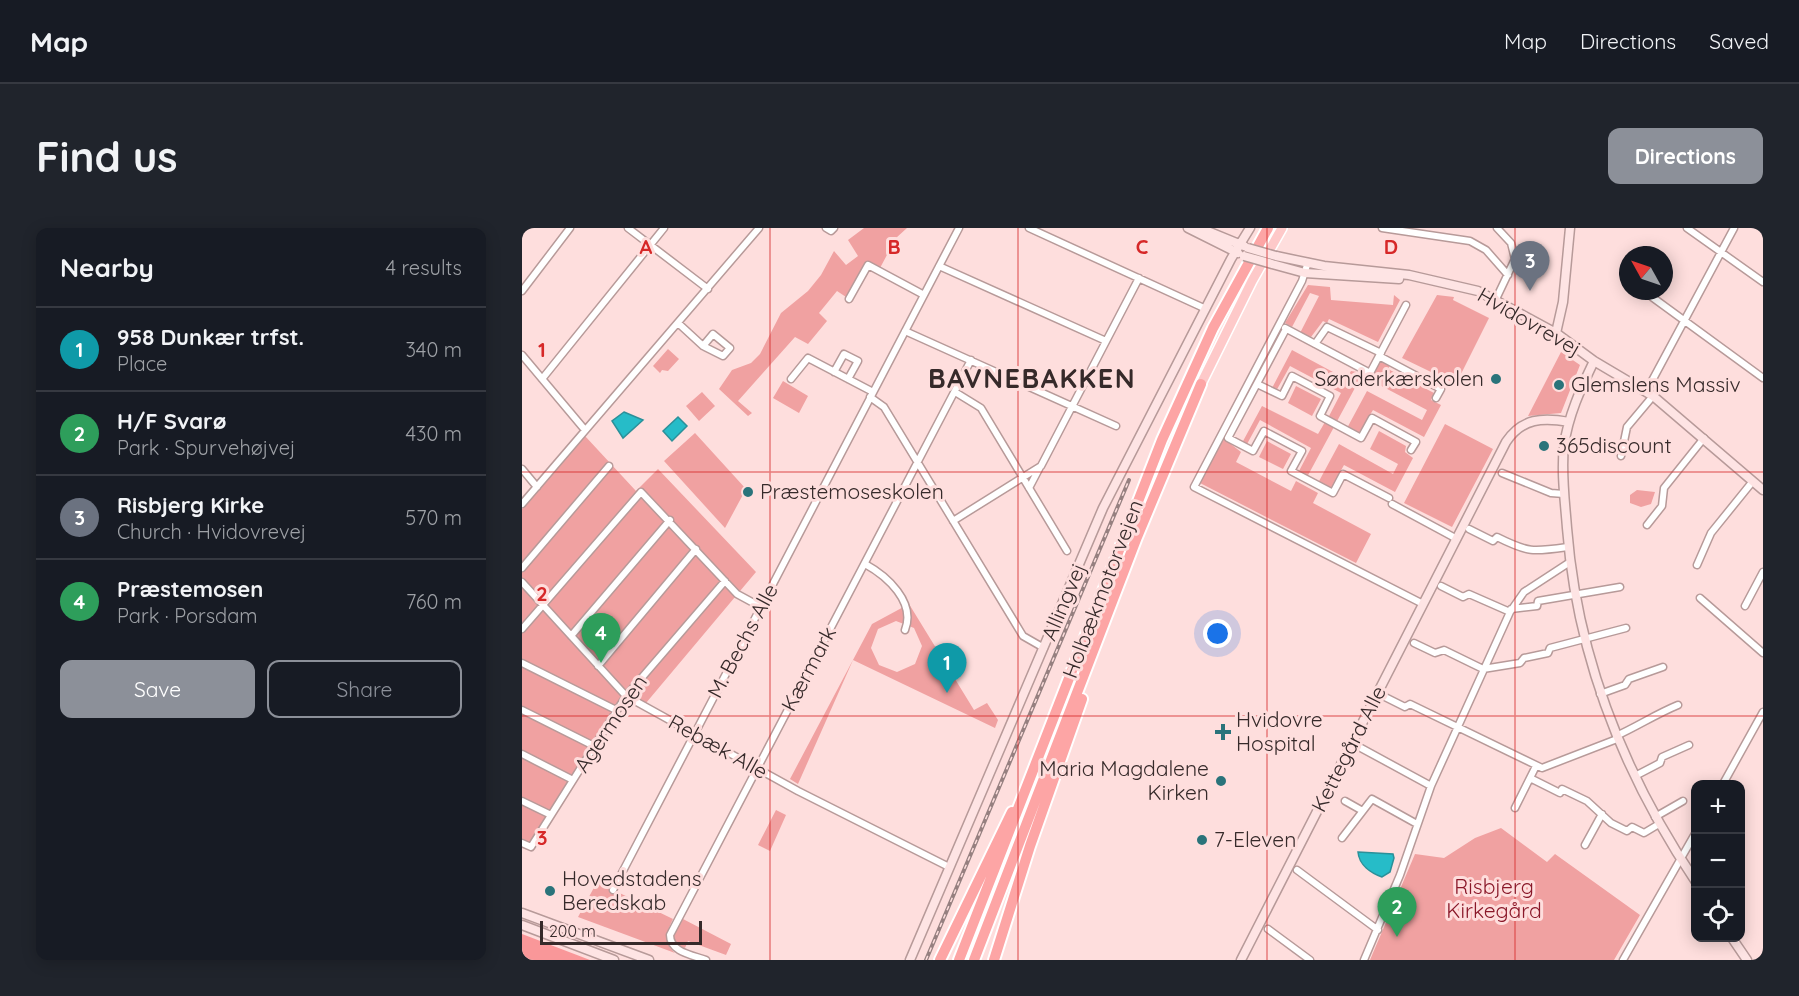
<!DOCTYPE html>
<html lang="en">
<head>
<meta charset="utf-8">
<style>
  :root { --surface:#171b24; --page:#20242c; --text:#f1f3f6; --muted:#9ea1a6; --line:#363941; --accent:#8c9099 }
  body { margin:0; font-family:Quicksand,sans-serif; background:var(--page); color:var(--text) }
  .controls { position:absolute; right:18px; bottom:18px; display:grid; overflow:hidden; border-radius:12px; box-shadow:0 3px 15px #0003 }
  .controls button { width:54px; height:54px; display:grid; place-items:center; padding:0; border:0; border-bottom:2px solid var(--line); background:var(--surface); color:var(--text); font:30px sans-serif }
  .compass { position:absolute; left:1097px; top:18px; width:54px; height:54px; border-radius:50%; background:var(--surface); box-shadow:0 3px 15px #0003; rotate:310deg }
  .scale { position:absolute; left:18px; bottom:15px; width:162px; box-sizing:border-box; padding-left:6px; border:3px solid #362a2a; border-top:0; font-size:16px; line-height:21px; white-space:nowrap; color:#362a2a; -webkit-text-stroke:4px #fededd; paint-order:stroke }
  .you { position:absolute; left:696px; top:406px; width:21px; height:21px; margin:-15px; border:4px solid #fff; border-radius:50%; background:#1a73e8; box-shadow:0 0 0 9px #1a73e833 }
  .badge { display:grid; place-items:center; width:39px; height:39px; border-radius:50%; background:var(--accent); color:#fff; font-size:20px; font-weight:700 }
  .pin { position:absolute; translate:-50% -50px; filter:drop-shadow(0 2px 3px #0008) }
  .pin::after { content:''; position:absolute; top:32px; width:21px; height:18px; background:inherit; clip-path:polygon(0 0,100% 0,50% 100%) }
  .list { margin:0; padding:0; list-style:none }
  h2 { display:flex; justify-content:space-between; align-items:center; height:78px; margin:0; padding:0 24px; font-size:26px }
  h2 small { font-size:20px; font-weight:400; color:var(--muted) }
  .list li { display:grid; grid-template-columns:39px 1fr auto; gap:18px; align-items:center; box-sizing:border-box; height:84px; padding:0 24px; border-top:2px solid var(--line) }
  .list b { display:block; font-size:22px; white-space:nowrap }
  .list p { margin:0; font-size:20px; white-space:nowrap; color:var(--muted) }
  .list em { font-size:20px; font-style:normal; color:var(--muted) }
  .actions { display:flex; gap:12px; padding:18px 24px }
  .actions a { flex:1; padding:14px 0; border:2px solid var(--accent); border-radius:12px; text-align:center; font-size:21px; color:var(--accent) }
  .actions .main { background:var(--accent); color:#fff }
  .icon { flex:none; width:33px; height:33px; fill:none; stroke:currentColor; stroke-width:2; stroke-linecap:round; stroke-linejoin:round }
  .map { position:relative; flex:none; width:1241px; height:732px; overflow:hidden; border-radius:12px }
  header { display:flex; align-items:center; gap:36px; box-sizing:border-box; height:84px; padding:0 30px; background:var(--surface); border-bottom:2px solid var(--line) }
  header strong { font-size:28px }
  nav { display:flex; gap:33px; margin-inline-start:auto; font-size:21px }
  .intro { display:flex; align-items:center; justify-content:space-between; box-sizing:border-box; height:144px; padding:0 36px }
  h1 { margin:0; font-size:42px }
  .button { padding:15px 27px; border-radius:12px; background:var(--accent); color:#fff; font-size:21px; font-weight:700 }
  main { display:flex; gap:36px; padding:0 36px }
  aside { flex:1; background:var(--surface); border-radius:12px; box-shadow:0 3px 15px #0003 }
  .map>svg:first-child { display:block }
  .green { fill:#f0a1a1; fill-rule:evenodd }
  .forest { fill:#f99799 }
  .water { fill:#26bcc8; stroke:#2b9099; stroke-width:1.5 }
  .lines { fill:none; stroke-linecap:round; stroke-linejoin:round }
  .street-casing { stroke:#b79a99; stroke-width:9 }
  .secondary-casing { stroke:#b79a99; stroke-width:11 }
  .primary-casing { stroke:#fff; stroke-width:12 }
  .highway-casing { stroke:#fff; stroke-width:14 }
  .street { stroke:#fff; stroke-width:6 }
  .secondary { stroke:#fee4e4; stroke-width:8 }
  .primary { stroke:#fec9c9; stroke-width:9 }
  .highway { stroke:#fda5a5; stroke-width:10 }
  .rail-casing { stroke:#968080; stroke-width:4 }
  .rail { stroke:#fededd; stroke-width:1.5; stroke-dasharray:4.5; stroke-linecap:butt }
  .secondary-bridge-casing { stroke:#b79a99; stroke-width:11; stroke-linecap:butt }
  .secondary-bridge { stroke:#fee4e4; stroke-width:8 }
  .grid { fill:none; stroke:#d62828; stroke-width:1.5; stroke-opacity:0.55 }
  .poi-dot { fill:#2a737a; stroke:#fededd; stroke-width:2 }
  .labels { text-anchor:middle; stroke-width:6; stroke-linejoin:round; paint-order:stroke }
  .street-label { font-size:21px; fill:#362a2a; stroke:#fededd }
  .poi-label { font-size:21px; fill:#362a2a; stroke:#fededd; text-anchor:start }
  .park-label { font-size:21px; fill:#8a1829; stroke:#fededd }
  .district-label { font-size:27px; font-weight:bold; letter-spacing:1.5px; fill:#362a2a; stroke:#fededd }
  .grid-label { font-size:20px; text-anchor:middle; font-weight:bold; fill:#d62828; stroke:#fededd; stroke-width:6; stroke-linejoin:round; paint-order:stroke }
</style>
</head>
<body>
<header>
<strong>Map</strong>
<nav><a>Map</a><a>Directions</a><a>Saved</a></nav>
</header>
<div class="intro"><h1>Find us</h1><a class="button">Directions</a></div>
<main>
<aside>
<h2>Nearby<small>4 results</small></h2>
<ul class="list">
<li><span class="badge" style="background:#0f9aa8">1</span><div><b>958 Dunkær trfst.</b><p>Place</p></div><em>340 m</em></li>
<li><span class="badge" style="background:#2e9e5b">2</span><div><b>H/F Svarø</b><p>Park · Spurvehøjvej</p></div><em>430 m</em></li>
<li><span class="badge" style="background:#6b7280">3</span><div><b>Risbjerg Kirke</b><p>Church · Hvidovrevej</p></div><em>570 m</em></li>
<li><span class="badge" style="background:#2e9e5b">4</span><div><b>Præstemosen</b><p>Park · Porsdam</p></div><em>760 m</em></li>
</ul>
<div class="actions"><a class="main">Save</a><a>Share</a></div>
</aside>
<div class="map">
<svg width="1241" height="732" viewBox="0 0 1241 732">
  <rect width="100%" height="100%" fill="#fededd"/>
  <path class="green" d="M342 0H385L374 10 358 40 347 35 327 71 315 63 297 85 305 93 286 116 273 109 216 173 230 185 226 188 197 161 210 142 229 135 238 126 259 85 286 63 299 47 312 23 324 37 336 28 326 12Z
    M786 57 808 59 809 72 871 77 872 67 878 72 856 114 807 91 805 95 801 93 786 113 777 107 797 68 788 65 770 99 763 95Z
    M915 67 932 69 931 72 967 90 934 156 880 130Z
    M146 121 157 131 146 143 140 142 138 145 131 138Z
    M770 122 824 151 829 143 841 145 813 197 805 192 819 165 768 138 753 165 749 162Z
    M1039 124 1058 137 1039 185 1006 188Z
    M861 130 869 135 866 141 912 165 909 172 919 177 902 209 851 182 835 208 824 202 845 163 900 192 905 182 850 153 848 149Z
    M261 153 286 168 277 185 251 170Z
    M774 158 799 171 790 188 766 175Z
    M180 164 193 178 177 193 164 178Z
    M740 178 796 206 803 194 812 199 784 251 776 245 789 220 738 192 724 218 720 215Z
    M923 196 971 221 930 299 882 275Z
    M857 203 884 218 883 224 891 230 873 264 822 237 808 262 796 255 817 216 871 246 876 236 848 221Z
    M173 205 224 261 203 300 142 233Z
    M63 208 114 263 136 241 234 344 124 475 105 464 7 616 0 612V281Z
    M701 210 719 224 714 234 769 263 774 253 796 265 791 275 849 306 834 335 678 255Z
    M745 213 769 226 761 241 737 229Z
    M1115 262 1133 264 1129 276 1119 279 1108 275V267Z
    M387 376 452 482 465 475 476 492 473 500 331 432 276 556 268 551 350 396ZM374 393 392 400 400 418 393 436 375 444 357 437 349 420 356 401Z
    M254 582 264 587 248 623 236 617Z
    M979 600 1025 634 1033 626 1118 687 1092 732H848L893 626 922 630 953 610Z
    M75 654 151 691C145 704 140 714 153 725L56 689Z
    M161 691 209 716 204 727 166 713 163 720 155 717 151 709Z"/>
  <path class="forest" d="M0 706 68 732H0Z"/>
  <path class="water" d="M102 184 121 192 101 210 90 193Z
    M156 189 165 198 150 213 141 203Z
    M836 624 871 626 872 630 868 644 860 649C849 645 837 637 836 624Z"/>
  <g class="lines">
    <g class="street-casing">
      <path id="street" d="M106 0 186 61
        M304 0 309 3 312 0
        M507 0 684 81
        M860 0 948 13 964 22 986 47
        M1165 0 1241 54
        M786 34 780 53 672 259 901 376
        M417 38 584 113
        M0 63 48 0
        M1130 69 1241 150
        M327 71 346 37 402 67
        M974 71 993 31 989 15 975 0
        M156 95 181 118 201 128 208 120 191 106 181 118
        M763 100 848 145 884 77
        M764 101 706 210 731 223 742 203 780 223 769 243 811 265 821 246 867 270
        M383 103 594 198
        M793 116 805 99 859 125
        M0 127 63 202
        M857 128 919 161 914 170
        M312 144 322 126 336 133 326 151
        M20 151 142 0
        M269 151 286 130 351 164
        M735 156 760 168 770 148 808 168 798 188 839 210 850 190 894 214 889 222
        M433 164 459 180 545 323
        M1124 164 1212 0
        M348 169 362 179 501 408 522 420
        M1099 228 1105 199 1131 168
        M0 241 15 259
        M980 245 1029 265 1042 266
        M507 260 518 239
        M0 276 237 0
        M870 276 935 311
        M431 293 519 238 617 50
        M1125 297 1140 278 1142 260 1182 210
        M947 301 971 313 975 309C1007 325 1011 324 1046 319
        M343 336C365 348 394 374 383 402
        M1175 337 1189 305 1231 253
        M0 340 87 238
        M0 354 104 468 276 563 427 639
        M919 358 941 369 947 366 988 384
        M1178 370 1241 425
        M1223 378 1241 344
        M989 381 1015 378 1016 373 1098 359
        M0 401 119 264 215 366 239 379
        M49 408 148 292
        M892 415 913 425 922 422 961 441 998 435 1002 430 1026 425 1028 420 1104 400
        M0 435 94 482
        M76 438 174 321
        M1078 466 1103 457 1107 451 1141 439
        M861 468 883 479 888 476 1020 540 1095 511
        M0 482 72 518
        M1094 508C1116 498 1134 486 1156 477
        M839 520 909 558
        M0 526 51 552
        M1113 548 1138 535 1140 529 1167 517
        M1008 550 1038 565 1040 561 1065 573 1089 595 1105 603 1110 599 1122 605 1137 596
        M1201 556 1241 484
        M0 573 29 587
        M823 573 839 582
        M993 580 1014 538
        M1133 589 1161 573
        M820 610 850 571 895 596
        M0 615 9 619 104 468 203 353
        M1063 617 1080 586
        M775 642 856 702
        M91 662 437 0
        M746 701 788 732
        M184 732C170 727 148 724 148 707L449 132
        M842 732 878 647 909 558 988 384 1002 364 1048 334
        M1101 732 1174 604"/>
    </g>
    <g class="secondary-casing">
      <path id="secondary" d="M666 0 716 25
        M678 0 722 18
        M754 28 802 38 887 47 956 63 1034 105 1072 133 1131 168 1241 262
        M750 36 783 45 877 51
        M1034 105 1041 74 1048 0
        M1072 133C1059 160 1046 188 1042 218 1039 245 1043 273 1045 300 1055 429 1102 547 1174 654
        M0 685 127 732
        M0 697 92 732
        M1210 710 1225 732
        M388 732 581 280 709 31 728 0
        M719 732 984 214C1000 190 1021 189 1047 194"/>
    </g>
    <g class="primary-casing">
      <path id="primary" d="M679 156 730 53 760 0"/>
    </g>
    <g class="highway-casing">
      <path id="highway" d="M418 732 490 584
        M437 732 640 212 691 100 746 0
        M452 732 615 309 679 156
        M472 732 508 618 560 471"/>
    </g>
    <use href="#street" class="street"/>
    <use href="#secondary" class="secondary"/>
    <use href="#primary" class="primary"/>
    <use href="#highway" class="highway"/>
    <g class="rail-casing">
      <path id="rail" d="M404 732 607 252"/>
    </g>
    <use href="#rail" class="rail"/>
    <g class="secondary-bridge-casing">
      <path id="secondary-bridge" d="M726 20 754 28
        M722 28 750 36"/>
    </g>
    <use href="#secondary-bridge" class="secondary-bridge"/>
  </g>
  <path class="grid" d="M248 0V732M496 0V732M745 0V732M993 0V732M0 244H1241M0 488H1241"/>
  <g class="poi-dot">
    <circle cx="974" cy="151" r="6"/>
    <circle cx="1037" cy="157" r="6"/>
    <circle cx="1022" cy="218" r="6"/>
    <circle cx="226" cy="264" r="6"/>
    <path d="M698 495h6v6h6v6h-6v6h-6v-6h-6v-6h6z"/>
    <circle cx="699" cy="553" r="6"/>
    <circle cx="680" cy="612" r="6"/>
    <circle cx="28" cy="663" r="6"/>
  </g>
  <g class="labels">
    <g class="street-label">
      <text transform="translate(1007 94) rotate(30)" y="7">Hvidovrevej</text>
      <text transform="translate(581 361) rotate(-69)" y="7">Holbækmotorvejen</text>
      <text transform="translate(542 374) rotate(-67)" y="7">Allingvej</text>
      <text transform="translate(221 413) rotate(-62)" y="7">M. Bechs Alle</text>
      <text transform="translate(287 441) rotate(-62)" y="7">Kærmark</text>
      <text transform="translate(89 496) rotate(-56)" y="7">Agermosen</text>
      <text transform="translate(196 519) rotate(29)" y="7">Rebæk Alle</text>
      <text transform="translate(827 521) rotate(-63)" y="7">Kettegård Alle</text>
    </g>
    <g class="poi-label">
      <text x="962" y="158" text-anchor="end">Sønderkærskolen</text>
      <text x="1049" y="164">Glemslens Massiv</text>
      <text x="1034" y="225">365discount</text>
      <text x="238" y="271">Præstemoseskolen</text>
      <text x="714" y="499">Hvidovre<tspan x="714" dy="24">Hospital</tspan></text>
      <text x="687" y="548" text-anchor="end">Maria Magdalene<tspan x="687" dy="24">Kirken</tspan></text>
      <text x="692" y="619">7-Eleven</text>
      <text x="40" y="658">Hovedstadens<tspan x="40" dy="24">Beredskab</tspan></text>
    </g>
    <g class="park-label">
      <text x="972" y="666">Risbjerg<tspan x="972" dy="24">Kirkegård</tspan></text>
    </g>
    <g class="district-label">
      <text x="510" y="160">BAVNEBAKKEN</text>
    </g>
  </g>
  <g class="grid-label">
    <text x="124" y="26">A</text>
    <text x="372" y="26">B</text>
    <text x="620" y="26">C</text>
    <text x="869" y="26">D</text>
    <text x="20" y="129">1</text>
    <text x="20" y="373">2</text>
    <text x="20" y="617">3</text>
  </g>
</svg>
<div class="controls">
<button>+</button>
<button>−</button>
<button><svg class="icon" aria-label="locate" viewBox="0 0 24 24"><circle cx="12" cy="12" r="6"/><path d="M12 2v4M12 18v4M2 12h4M18 12h4"/></svg></button>
</div>
<svg class="compass" viewBox="-18 -18 36 36"><path d="M0-13l5 13h-10z" fill="#e53935"/><path d="M0 13l5-13h-10z" fill="#9ea1a6"/></svg>
<div class="scale">200 m</div>
<div class="you"></div>
<div class="pin badge" style="left:425px;top:465px;background:#0f9aa8">1</div>
<div class="pin badge" style="left:875px;top:709px;background:#2e9e5b">2</div>
<div class="pin badge" style="left:1008px;top:63px;background:#6b7280">3</div>
<div class="pin badge" style="left:79px;top:435px;background:#2e9e5b">4</div>
</div>
</main>
</body>
</html>
